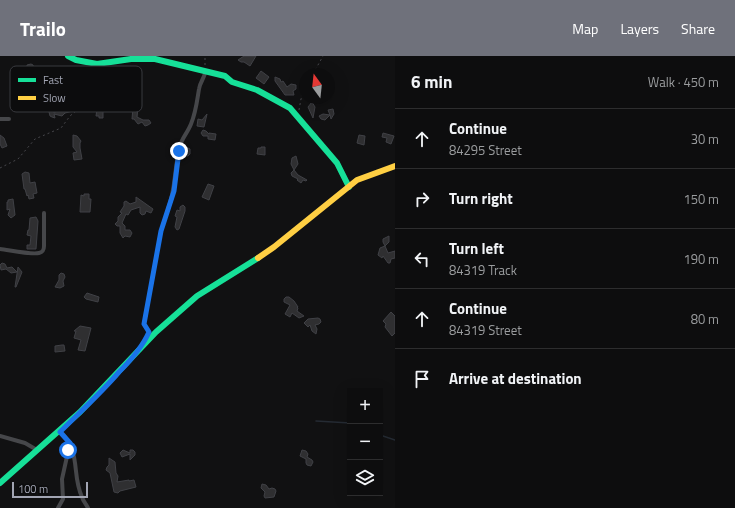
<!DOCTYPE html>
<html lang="en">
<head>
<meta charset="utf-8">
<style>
  :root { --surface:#0d0d0e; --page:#161617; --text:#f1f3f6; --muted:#9a9c9e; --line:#2d2d2e; --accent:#6f717b }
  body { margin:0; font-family:"Titillium Web",sans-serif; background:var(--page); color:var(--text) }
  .controls { position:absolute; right:12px; bottom:12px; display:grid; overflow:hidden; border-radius:0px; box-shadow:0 4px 16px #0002 }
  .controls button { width:36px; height:36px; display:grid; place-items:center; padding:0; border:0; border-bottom:1px solid var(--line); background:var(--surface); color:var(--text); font:20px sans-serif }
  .compass { position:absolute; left:299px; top:12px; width:36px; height:36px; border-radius:50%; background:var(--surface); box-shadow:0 4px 16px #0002; rotate:345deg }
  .scale { position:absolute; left:12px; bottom:10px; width:76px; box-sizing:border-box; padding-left:4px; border:2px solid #a2a5b3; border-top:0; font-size:11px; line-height:14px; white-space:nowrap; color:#a2a5b3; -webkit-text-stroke:3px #0c0c0d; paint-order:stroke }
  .stop { position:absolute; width:12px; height:12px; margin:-9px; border:3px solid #1a73e8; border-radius:50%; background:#fff }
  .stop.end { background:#1a73e8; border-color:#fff; box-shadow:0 1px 4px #0008 }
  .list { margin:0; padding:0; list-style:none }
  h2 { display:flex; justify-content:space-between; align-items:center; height:52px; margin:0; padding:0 16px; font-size:17px }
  h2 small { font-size:13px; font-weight:400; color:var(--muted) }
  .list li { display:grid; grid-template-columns:26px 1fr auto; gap:12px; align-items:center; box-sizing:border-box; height:60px; padding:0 16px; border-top:1px solid var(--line) }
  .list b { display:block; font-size:15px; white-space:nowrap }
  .list p { margin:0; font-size:13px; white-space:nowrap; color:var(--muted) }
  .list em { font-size:13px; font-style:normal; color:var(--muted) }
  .icon { flex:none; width:22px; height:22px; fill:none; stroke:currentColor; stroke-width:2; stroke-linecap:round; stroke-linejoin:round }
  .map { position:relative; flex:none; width:395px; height:452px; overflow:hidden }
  header { display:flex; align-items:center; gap:24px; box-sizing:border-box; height:56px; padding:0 20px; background:var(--accent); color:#fff }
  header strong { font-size:19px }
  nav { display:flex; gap:22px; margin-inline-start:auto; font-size:14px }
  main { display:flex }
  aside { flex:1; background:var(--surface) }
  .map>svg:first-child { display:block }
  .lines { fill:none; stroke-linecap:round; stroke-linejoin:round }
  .stream { stroke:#252b33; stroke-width:1.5 }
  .building { fill:#2f2f31; stroke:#404146 }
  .path { stroke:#47474c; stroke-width:1; stroke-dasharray:2 3; stroke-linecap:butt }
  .street { stroke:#46474a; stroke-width:4 }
  .fast { stroke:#16e098; stroke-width:6 }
  .slow { stroke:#ffcf43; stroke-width:6 }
  .route { stroke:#1a73e8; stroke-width:5 }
  .key { fill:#0c0c0d; stroke:#393a3f; stroke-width:1 }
  .key-label { font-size:11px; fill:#a2a5b3 }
</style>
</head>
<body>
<header>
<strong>Trailo</strong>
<nav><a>Map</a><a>Layers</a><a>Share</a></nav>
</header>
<main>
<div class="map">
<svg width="395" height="452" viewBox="0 0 395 452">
  <rect width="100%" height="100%" fill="#111112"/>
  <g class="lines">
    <path class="stream" d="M316 365 350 367
      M380 379 395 384"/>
  </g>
  <path class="building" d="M244 0H256L250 10 244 6H241L238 4Z
    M31 8 33 9 34 13 42 15 39 20 34 19 33 15H29L27 13V9Z
    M261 15 269 21 264 28 256 22Z
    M275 21 280 23 281 26 283 25 287 31 291 28 296 29V33L293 35 294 39H285L275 25Z
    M44 39H47L50 40 52 45 51 46 54 57 60 53 72 51 73 55 65 57 62 60 54 58 55 62 52 61 50 60 49 56 45 52V48L42 44Z
    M312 46 315 51 313 62 308 51Z
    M133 51H138L137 61 143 64H149L151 67 148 69 145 70 142 66 138 68 134 63H132Z
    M97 53H103V62H99V60H96Z
    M333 53 334 58 331 63 330 59 325 64 321 63 319 60 323 58 330 59 328 54Z
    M207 58 204 71 197 70 198 63 202 64Z
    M203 74 206 75 209 78V77L216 78 215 84 208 83V80H203L201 77Z
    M383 77 394 80 391 88 386 86 387 82 382 81Z
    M0 79 4 82 7 90 2 92 0 88Z
    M73 79 77 80 81 85 80 87V92L82 103 74 104 73 97 77 96 73 91Z
    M359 79 365 80 364 89 357 87Z
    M184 90 190 93V98L188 100H186L182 96Z
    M261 91H265V99L257 98 258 92H261Z
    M296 100 298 108 294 114 291 108 292 102Z
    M294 114 298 119 307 124 306 125 303 124 301 127 297 124 298 123 292 120 291 117Z
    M25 116 29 117 30 127 35 126 37 137 33 138 34 142 29 143 28 139 27 140 25 133H24L22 118Z
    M208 128 214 130 209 144 202 141Z
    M84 138H89V143H91L90 156H80L81 139 84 140Z
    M136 141 153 153 151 157 146 155 145 158 142 159 140 157V151L131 154 128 159 126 158 122 167 125 170V174H130L132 177 130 181 125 180 123 182 120 177V170H117L115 168 118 165V161L122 157 120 156 124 150V146L126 145 130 148 136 146Z
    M13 143 15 159 11 162 8 159 10 153 7 154V146H8V144Z
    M183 149 185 151V155L179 173 177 174 175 171 177 161 175 160 177 154 180 155V151Z
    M36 161 38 165 36 193H27V189H30L31 180 27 179 28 174H29L30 162Z
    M389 180V186L385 190 388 197 395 195V202L391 203 390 207H388L383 200 382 202 378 199 380 192 385 190 383 186V183Z
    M2 207 5 208 7 212 12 211 17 216 11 217 6 213 1 214 0 209Z
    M18 211 22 216 16 231H15Z
    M61 217 64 218 65 221 63 225 64 230 60 232 55 231 59 224V219Z
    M87 237 99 241 98 246 86 243 84 241Z
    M286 241H289L294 245 298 251H297L298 252 297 255 304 260 299 262 292 257 290 261 285 258 290 249 284 246V243Z
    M391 256 395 260V277L392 280 385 271 386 268 383 265Z
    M318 262 320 263 321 266 319 268 315 269 317 273 316 278 312 275 310 269 308 271 304 267 308 263Z
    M80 270 91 272 85 295 78 294 81 284 74 282 76 275H74Z
    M62 289H64L65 295 55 296V290Z
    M123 394 130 397V394H133L135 396V399L130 404V398L122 401 120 397Z
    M302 394 306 395 308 398 307 401 312 404 313 406 311 410 307 409 306 407V403L300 400Z
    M109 402 115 406 116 417 118 420 117 426 129 424V425L134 424 136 431 120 435 118 437 114 436 110 417 106 414 107 411 109 409Z
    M262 428 266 429 269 433 272 432 275 433 276 435 274 441 265 442 264 440 265 436 261 432Z"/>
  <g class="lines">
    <path class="path" d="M205 9V0
      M313 18 323 0
      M299 54 301 43 305 33
      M0 112 18 103 35 83 61 72 70 60 76 55 72 33C85 30 96 24 104 13
      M149 275 144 268 161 175 167 156"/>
    <path class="street" d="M0 63H9
      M168 153C176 133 174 111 180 90 182 82 188 76 191 68 196 56 197 45 199 33 200 26 205 21 205 16
      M0 193C9 194 31 199 39 197 43 196 44 194 44 190V157
      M60 375C82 397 71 417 82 441 83 445 86 448 88 452
      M0 380 25 387 37 394
      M58 452 63 443 62 423 70 387"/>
    <path class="fast" d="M68 0 76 4 97 8 131 3H155L225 20 232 26 257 34 290 52 337 107 349 131
      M0 427 80 356 156 276 197 240 258 202"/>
    <path class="slow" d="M258 202 274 191 357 124 395 110"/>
  </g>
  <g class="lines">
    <path class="route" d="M68 394 70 387 60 376C80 356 101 337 119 316 131 304 142 292 149 276L144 268 161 175 174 135 179 95"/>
  </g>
  <rect x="10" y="10" width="132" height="46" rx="6" class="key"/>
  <rect x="18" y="22" width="18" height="4" fill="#16e098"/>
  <rect x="18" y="40" width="18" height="4" fill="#ffcf43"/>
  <g class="key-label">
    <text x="43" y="28">Fast</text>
    <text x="43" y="46">Slow</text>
  </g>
</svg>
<div class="controls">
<button>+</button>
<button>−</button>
<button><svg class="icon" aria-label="layers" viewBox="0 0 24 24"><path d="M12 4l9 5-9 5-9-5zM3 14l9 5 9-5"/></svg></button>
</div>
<svg class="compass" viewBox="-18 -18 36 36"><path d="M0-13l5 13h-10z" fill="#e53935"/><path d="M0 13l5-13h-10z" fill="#9a9c9e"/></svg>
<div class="scale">100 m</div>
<div class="stop" style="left:68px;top:394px"></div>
<div class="stop end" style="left:179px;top:95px"></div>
</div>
<aside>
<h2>6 min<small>Walk · 450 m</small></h2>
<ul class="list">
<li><svg class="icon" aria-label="ahead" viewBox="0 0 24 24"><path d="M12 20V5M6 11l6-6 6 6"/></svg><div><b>Continue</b><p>84295 Street</p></div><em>30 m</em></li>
<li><svg class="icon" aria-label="right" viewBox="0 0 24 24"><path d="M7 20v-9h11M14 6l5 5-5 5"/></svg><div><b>Turn right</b></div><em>150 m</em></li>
<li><svg class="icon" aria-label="left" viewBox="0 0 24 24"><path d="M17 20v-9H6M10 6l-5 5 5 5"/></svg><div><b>Turn left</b><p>84319 Track</p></div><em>190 m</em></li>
<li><svg class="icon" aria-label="ahead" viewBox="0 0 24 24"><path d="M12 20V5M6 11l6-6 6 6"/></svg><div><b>Continue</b><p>84319 Street</p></div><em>80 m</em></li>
<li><svg class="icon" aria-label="arrive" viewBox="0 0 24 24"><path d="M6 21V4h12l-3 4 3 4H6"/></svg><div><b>Arrive at destination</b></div></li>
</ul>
</aside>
</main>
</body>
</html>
